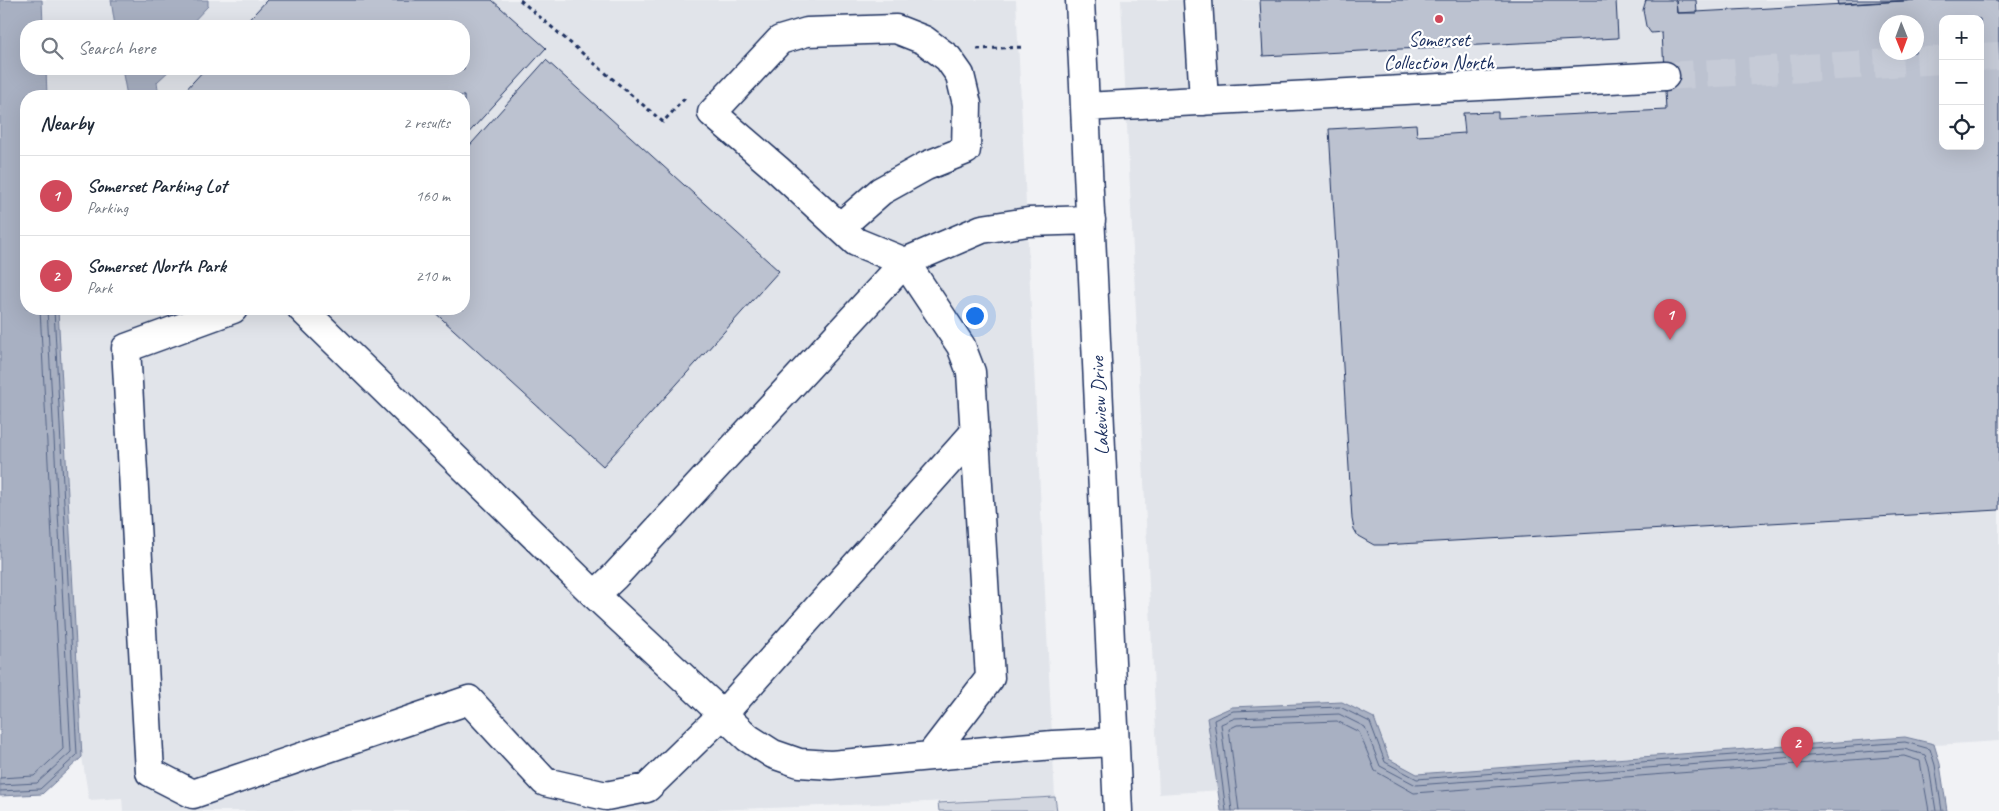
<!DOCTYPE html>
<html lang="en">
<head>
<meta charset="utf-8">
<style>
  :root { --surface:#fff; --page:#f2f2f3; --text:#1f2937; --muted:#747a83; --line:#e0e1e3; --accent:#d1495b }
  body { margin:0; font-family:Caveat,sans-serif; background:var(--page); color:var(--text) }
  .controls { position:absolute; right:15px; top:15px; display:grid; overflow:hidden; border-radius:10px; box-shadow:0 5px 20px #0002 }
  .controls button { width:45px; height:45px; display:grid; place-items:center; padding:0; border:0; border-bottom:1px solid var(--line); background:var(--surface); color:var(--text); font:25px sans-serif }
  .compass { position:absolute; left:1879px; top:15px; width:45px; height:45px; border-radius:50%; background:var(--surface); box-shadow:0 5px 20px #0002; rotate:179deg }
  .you { position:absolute; left:974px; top:315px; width:18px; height:18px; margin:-12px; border:4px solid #fff; border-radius:50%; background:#1a73e8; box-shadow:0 0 0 8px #1a73e833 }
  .badge { display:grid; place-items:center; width:32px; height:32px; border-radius:50%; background:var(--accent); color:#fff; font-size:16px; font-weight:700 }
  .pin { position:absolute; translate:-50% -41px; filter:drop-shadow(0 1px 2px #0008) }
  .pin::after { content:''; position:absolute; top:26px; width:18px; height:15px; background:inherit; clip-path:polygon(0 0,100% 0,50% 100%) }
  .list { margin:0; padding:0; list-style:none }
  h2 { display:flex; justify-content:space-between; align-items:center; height:65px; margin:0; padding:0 20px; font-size:21px }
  h2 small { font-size:16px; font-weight:400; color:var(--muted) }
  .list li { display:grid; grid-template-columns:32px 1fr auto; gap:15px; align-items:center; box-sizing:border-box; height:80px; padding:0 20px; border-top:1px solid var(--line) }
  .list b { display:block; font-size:19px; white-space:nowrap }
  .list p { margin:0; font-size:16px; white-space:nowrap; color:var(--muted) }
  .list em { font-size:16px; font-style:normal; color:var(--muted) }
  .icon { flex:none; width:28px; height:28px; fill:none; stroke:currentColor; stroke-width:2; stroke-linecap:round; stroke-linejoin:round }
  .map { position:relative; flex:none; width:1999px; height:811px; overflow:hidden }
  .search { position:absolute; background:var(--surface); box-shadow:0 5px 20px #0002; left:20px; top:20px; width:450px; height:55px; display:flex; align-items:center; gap:12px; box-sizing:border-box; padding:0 18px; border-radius:20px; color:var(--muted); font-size:19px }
  .panel { position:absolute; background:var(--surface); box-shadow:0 5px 20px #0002; left:20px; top:90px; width:450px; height:225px; border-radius:20px }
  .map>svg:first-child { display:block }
  .built { fill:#e1e4ea; fill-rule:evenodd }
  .green { fill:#d2d6df; stroke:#76829e }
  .water { fill:#a8b0c2; stroke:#707c9a }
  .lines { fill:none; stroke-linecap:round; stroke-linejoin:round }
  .shore { stroke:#536386; stroke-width:1 }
  .building { fill:#bcc2d0; stroke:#1b2f5e; fill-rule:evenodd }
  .minor-tunnel { stroke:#c6cbd7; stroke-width:28; stroke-dasharray:28 14; stroke-linecap:butt }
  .minor-casing { stroke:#1b2f5e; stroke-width:31 }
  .path { stroke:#1b2f5e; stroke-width:3; stroke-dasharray:4 4; stroke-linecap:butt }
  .minor { stroke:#fff; stroke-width:28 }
  .poi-dot { fill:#d1495b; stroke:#fff; stroke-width:2 }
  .labels { text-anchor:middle; stroke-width:4.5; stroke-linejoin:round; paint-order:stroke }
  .poi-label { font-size:20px; fill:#1b2f5e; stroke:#fff }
  .street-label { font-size:20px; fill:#1b2f5e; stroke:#fff }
</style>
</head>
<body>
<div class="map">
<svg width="1999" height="811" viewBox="0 0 1999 811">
  <rect width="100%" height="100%" fill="#f1f2f5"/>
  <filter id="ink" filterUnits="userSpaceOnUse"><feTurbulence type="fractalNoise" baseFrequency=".02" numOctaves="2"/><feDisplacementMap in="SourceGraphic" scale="10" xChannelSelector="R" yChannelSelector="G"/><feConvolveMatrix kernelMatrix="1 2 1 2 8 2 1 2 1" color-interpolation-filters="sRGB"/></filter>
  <g filter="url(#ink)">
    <path class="built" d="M42 0H1016L1055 797 688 811H123L122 798 89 800 82 757 58 309H464V96H47L46 69H464V26H43Z
      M1121 0H1999V741L1159 794ZM1943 19H1980V146H1943ZM1886 22H1916V52H1886Z"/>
    <path class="green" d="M1055 797 1057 811H939L938 803Z"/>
    <path class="water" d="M0 0H42L43 26H26V69H46L47 96H26V309H58L82 757 42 794 0 796Z
      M111 0H208V6L189 26H115Z
      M122 69H171L157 82 159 96H127Z
      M1342 702 1374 718 1389 759 1417 774 1905 737 1934 744 1940 764 1947 811H1221L1207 718 1232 707Z"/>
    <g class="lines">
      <path class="shore" d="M0 778 34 776 63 749 40 309
        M0 785 37 783 71 752 47 309
        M0 791 40 789 77 755 54 309
        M1226 811 1214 720 1233 711 1340 707 1370 722 1385 762 1417 779 1905 742 1930 749 1935 765 1942 811
        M1232 811 1221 724 1235 718 1339 714 1365 727 1380 766 1416 785 1904 749 1925 755 1929 767 1936 811
        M1239 811 1229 729 1237 725 1337 721 1359 732 1375 771 1414 793 1904 756 1920 761 1929 811"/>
    </g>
    <path class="building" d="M267 0H492L546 48 464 138V96H184L182 94 205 69H464V26H243Z
      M1260 0H1616L1618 38 1263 56Z
      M1646 0H1676L1677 13 1919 0H1999V510L1383 545H1374L1358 536 1354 529 1352 519 1329 129 1416 124 1417 136 1435 135 1465 133 1463 113 1498 112V118L1666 110 1662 32 1651 33 1646 26 1643 10ZM1943 19H1980V146H1943ZM1886 22H1916V52H1886Z
      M1676 0H1696L1697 13H1677Z
      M1837 0H1919L1838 5Z
      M546 60 779 271 603 466 431 309H464V152Z"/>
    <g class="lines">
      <path class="minor-tunnel" d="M1980 57 1999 56
        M1665 76 1943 60"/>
      <g class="minor-casing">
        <path id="minor" d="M1080 0 1118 811
          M1198 0 1204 101
          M1085 107 1665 76
          M1091 220 1028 222 982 229 905 262 615 576 595 595 748 738 773 754 799 763 831 765 1053 745 1114 742
          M840 227 881 191 926 166 966 150 967 104 960 75 948 58 924 40 896 29 807 32 780 40 712 113 777 169 856 242 905 262 961 346 971 372 990 678 930 756
          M233 309 126 348 150 772 193 794 469 700 545 782 606 796 647 788 723 714 975 432
          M302 309 595 595"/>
      </g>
      <path class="path" d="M520 0 663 122 687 96
        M977 49 1024 47"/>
      <use href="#minor" class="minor"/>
    </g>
  </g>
  <circle class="poi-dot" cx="1439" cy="19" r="5"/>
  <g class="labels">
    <g class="poi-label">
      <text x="1439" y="46">Somerset<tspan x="1439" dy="23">Collection North</tspan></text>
    </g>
    <g class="street-label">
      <text transform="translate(1099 406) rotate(-93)" y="7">Lakeview Drive</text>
    </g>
  </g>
</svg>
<div class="controls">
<button>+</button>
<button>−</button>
<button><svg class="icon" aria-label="locate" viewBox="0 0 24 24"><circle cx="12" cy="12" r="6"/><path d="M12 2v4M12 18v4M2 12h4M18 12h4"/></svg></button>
</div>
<svg class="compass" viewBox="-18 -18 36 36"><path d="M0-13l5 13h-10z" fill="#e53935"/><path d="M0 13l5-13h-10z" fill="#747a83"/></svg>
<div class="you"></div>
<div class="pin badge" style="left:1670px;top:340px">1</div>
<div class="pin badge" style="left:1797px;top:768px">2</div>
<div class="search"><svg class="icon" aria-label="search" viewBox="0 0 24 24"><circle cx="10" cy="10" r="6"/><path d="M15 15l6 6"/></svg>Search here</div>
<section class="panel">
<h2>Nearby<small>2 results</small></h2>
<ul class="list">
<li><span class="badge">1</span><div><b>Somerset Parking Lot</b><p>Parking</p></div><em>160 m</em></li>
<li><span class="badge">2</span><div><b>Somerset North Park</b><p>Park</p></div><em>210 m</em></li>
</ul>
</section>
</div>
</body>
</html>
